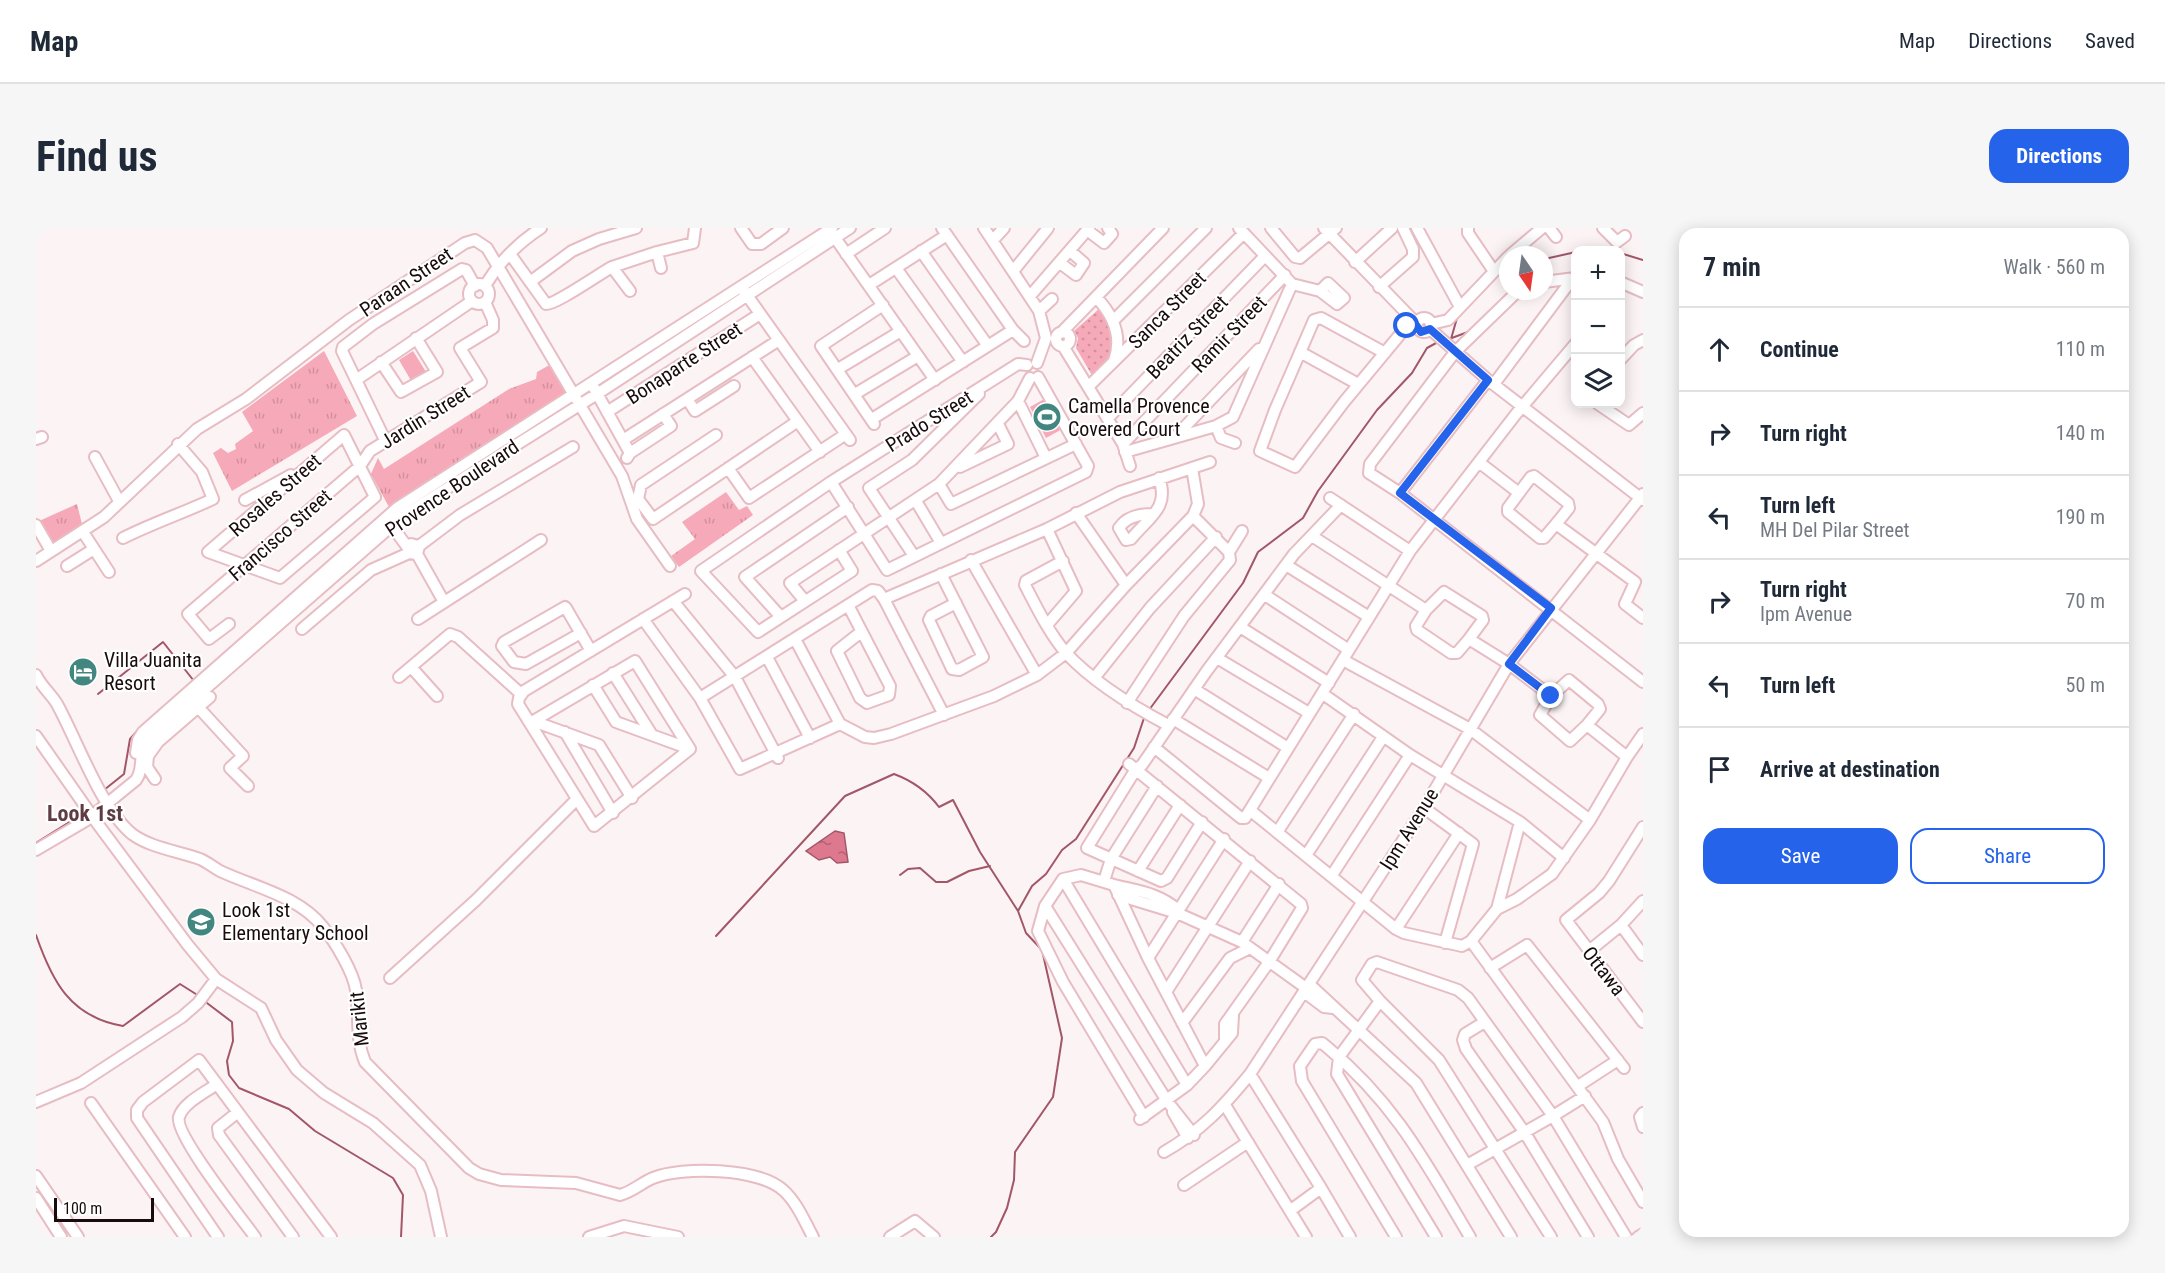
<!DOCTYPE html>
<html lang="en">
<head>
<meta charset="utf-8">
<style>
  :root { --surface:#fff; --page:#f6f6f7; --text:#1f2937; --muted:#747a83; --line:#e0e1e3; --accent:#2563eb }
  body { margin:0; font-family:"Roboto Condensed",sans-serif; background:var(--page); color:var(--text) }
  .controls { position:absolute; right:18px; top:18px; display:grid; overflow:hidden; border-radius:12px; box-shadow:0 3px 15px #0003 }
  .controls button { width:54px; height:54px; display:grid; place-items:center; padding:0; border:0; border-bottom:2px solid var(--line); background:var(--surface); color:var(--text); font:30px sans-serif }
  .compass { position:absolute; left:1463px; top:18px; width:54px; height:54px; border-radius:50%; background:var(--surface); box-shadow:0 3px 15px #0003; rotate:167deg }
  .scale { position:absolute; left:18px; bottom:15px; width:100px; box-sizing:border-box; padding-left:6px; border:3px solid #180b0d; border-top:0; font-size:16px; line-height:21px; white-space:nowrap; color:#180b0d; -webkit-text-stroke:4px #fff; paint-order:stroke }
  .stop { position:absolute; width:18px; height:18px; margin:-14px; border:4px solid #2563eb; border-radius:50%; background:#fff }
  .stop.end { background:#2563eb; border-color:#fff; box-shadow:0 2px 6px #0008 }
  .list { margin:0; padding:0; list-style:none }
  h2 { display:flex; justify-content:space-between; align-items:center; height:78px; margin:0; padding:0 24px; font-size:26px }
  h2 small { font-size:20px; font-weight:400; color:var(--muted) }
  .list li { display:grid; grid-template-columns:39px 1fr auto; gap:18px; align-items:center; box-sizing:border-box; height:84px; padding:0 24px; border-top:2px solid var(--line) }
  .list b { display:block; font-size:22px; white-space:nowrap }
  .list p { margin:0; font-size:20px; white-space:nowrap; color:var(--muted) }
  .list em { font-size:20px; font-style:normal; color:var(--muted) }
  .actions { display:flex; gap:12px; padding:18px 24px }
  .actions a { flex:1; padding:14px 0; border:2px solid var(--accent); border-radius:18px; text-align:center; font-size:21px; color:var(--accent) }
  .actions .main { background:var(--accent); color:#fff }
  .icon { flex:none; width:33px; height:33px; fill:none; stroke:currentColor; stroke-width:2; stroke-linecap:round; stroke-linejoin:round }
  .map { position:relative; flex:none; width:1607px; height:1009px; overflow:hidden; border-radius:18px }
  header { display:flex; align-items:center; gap:36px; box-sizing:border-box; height:84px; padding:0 30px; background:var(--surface); border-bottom:2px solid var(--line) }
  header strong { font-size:28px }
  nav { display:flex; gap:33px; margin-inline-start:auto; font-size:21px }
  .intro { display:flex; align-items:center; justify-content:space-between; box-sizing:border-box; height:144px; padding:0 36px }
  h1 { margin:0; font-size:42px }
  .button { padding:15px 27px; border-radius:18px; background:var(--accent); color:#fff; font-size:21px; font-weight:700 }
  main { display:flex; gap:36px; padding:0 36px }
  aside { flex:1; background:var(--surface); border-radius:18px; box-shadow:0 3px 15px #0003 }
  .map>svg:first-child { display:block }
  .grass { fill:url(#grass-tufts) }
  .park { fill:url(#park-dots) }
  .pitch { fill:#f6a9b8 }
  .water { fill:url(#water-ripples); stroke:#a25768; stroke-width:1.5 }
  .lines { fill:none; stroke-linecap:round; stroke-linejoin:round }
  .stream { stroke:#a25768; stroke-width:2 }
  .minor-casing { stroke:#e7bdc4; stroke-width:14 }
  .minor { stroke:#fff; stroke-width:10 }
  .route { stroke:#2563eb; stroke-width:8 }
  .labels { text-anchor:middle; stroke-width:4.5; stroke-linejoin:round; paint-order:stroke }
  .street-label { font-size:20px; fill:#180b0d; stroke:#fff }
  .poi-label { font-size:20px; fill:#180b0d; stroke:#fff; text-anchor:start }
  .quarter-label { font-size:22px; font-weight:bold; fill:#5e3c43; stroke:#fff }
</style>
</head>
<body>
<header>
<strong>Map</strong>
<nav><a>Map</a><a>Directions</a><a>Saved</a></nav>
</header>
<div class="intro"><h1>Find us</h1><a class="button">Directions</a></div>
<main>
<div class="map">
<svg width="1607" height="1009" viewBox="0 0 1607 1009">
  <defs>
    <pattern id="grass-tufts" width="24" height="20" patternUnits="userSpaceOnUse" patternTransform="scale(1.5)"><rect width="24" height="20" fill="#f6a9b8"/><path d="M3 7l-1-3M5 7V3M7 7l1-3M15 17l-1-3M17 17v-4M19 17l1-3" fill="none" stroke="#d2909d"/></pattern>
    <pattern id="park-dots" width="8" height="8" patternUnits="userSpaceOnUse" patternTransform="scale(1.5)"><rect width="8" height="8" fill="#f6a9b8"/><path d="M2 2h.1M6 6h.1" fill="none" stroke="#d2909d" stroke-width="1.8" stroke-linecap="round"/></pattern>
    <pattern id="water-ripples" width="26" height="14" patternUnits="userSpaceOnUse" patternTransform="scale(1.5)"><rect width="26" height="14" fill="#dd788f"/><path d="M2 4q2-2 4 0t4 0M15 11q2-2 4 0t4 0" fill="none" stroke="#b26173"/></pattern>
  </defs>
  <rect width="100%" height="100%" fill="#fcf3f4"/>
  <path class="grass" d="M288 123 321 188 196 263 177 225 185 220 192 225 200 221 199 216 217 203 206 184Z
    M517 135 532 164 353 279 335 246 342 230 348 241 473 161 500 151 501 144Z
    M690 264 703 282 711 278 717 287 643 339 635 328 659 311 646 294Z
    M41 276 48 304 19 321 3 293Z"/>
  <path class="park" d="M1064 80C1085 107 1079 126 1057 149L1040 120 1042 110 1038 103Z"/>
  <path class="pitch" d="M377 123 392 147 377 156 363 132Z
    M1012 169 1028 200 1010 210 994 179Z"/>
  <path class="water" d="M799 603 808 605 812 634 801 635 794 629 783 632 770 623Z"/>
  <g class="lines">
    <path class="stream" d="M1545 22H1575
      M1584 25 1607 32
      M1508 34 1513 30 1540 24
      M1404 52 1418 79
      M1413 111 1432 104
      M1415 111 1421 90
      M62 466 127 414 158 453
      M1113 482 1207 355 1222 324 1267 290 1282 263 1341 182 1376 145 1391 120 1402 114
      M68 562 88 546 94 511 103 501
      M0 615 48 585
      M864 647 872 641 884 640 900 654H911L933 643 954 638
      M0 707C16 753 34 789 87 798L144 756 163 768
      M680 708 809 568 858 546C877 553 891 563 903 579L917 572 944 624 982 683
      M293 716 304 735
      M167 772 196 794 197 813 191 833 193 847 203 860 253 881 279 903 357 950 367 967 365 1009
      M955 1009 960 1004 971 980 978 952 979 924 1017 869 1026 810 1006 722 990 705 982 683 996 658 1010 646 1026 622 1040 611 1098 520 1108 490"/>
    <g class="minor-casing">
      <path id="minor" d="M705 0 716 16H725L747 0
        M906 0 977 102 988 113
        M948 0 1003 83 1010 110 1001 135
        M1203 0 1256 56 1284 63 1301 76 1308 70 1292 55 1284 63
        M1235 0 1259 29 1264 30 1300 0
        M1288 0 1381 96
        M1381 0 1424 79
        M1432 0V5L1457 42
        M1513 0 1520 9
        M1567 0 1581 14 1589 8
        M1051 2 1068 15 1076 6 1072 0
        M795 4 899 152
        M957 12 968 0
        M885 23 952 118
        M621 24 657 15 659 0
        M474 26 510 76C519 77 563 46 576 39
        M810 26 849 0
        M1474 27 1506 0
        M1319 34 1356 0
        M1024 35 1040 47 1048 35 1034 23
        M860 40 927 134
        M978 42 1012 0
        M494 54 536 23 563 11 600 0
        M1508 54 1539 50
        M1584 54 1607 64
        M433 66a10 10 0 1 1 20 0a10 10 0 1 1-20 0Z
        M833 57 911 7
        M449 58C463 34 482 15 505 0
        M1343 59 1377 29V21L1367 0
        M594 63 576 39 621 24 625 40
        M708 63 814 212
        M1482 63 1419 124 1334 236 1333 245 1364 265 1607 454
        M994 68 1053 0
        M1060 69C1077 87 1087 108 1078 133
        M1003 83 1016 71
        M1381 97a7 7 0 1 1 14 0a7 7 0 1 1-14 0Z
        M1078 92 1170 0
        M1395 96 1412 92 1472 29
        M1394 101 1452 152 1607 272
        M1020 111a7 7 0 1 1 14 0a7 7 0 1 1-14 0Z
        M1025 105 1127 0
        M1027 118 1087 216 1094 238
        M1264 124 1322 156
        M1349 125 1285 90 1278 92 1239 182 1224 223 1259 239 1308 174 1371 98 1376 92
        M716 129 784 224
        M1584 132 1598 117 1607 112
        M345 134 365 164 401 144 380 110
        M802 141 865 103
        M320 152 436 73
        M1458 156 1537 50
        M1053 158 1208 5
        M558 160 594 225
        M819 166 882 128
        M651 171 659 183 698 158
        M982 173 1010 230
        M1562 176 1593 197 1607 185
        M571 184 724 86
        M1072 190 1229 28
        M836 191 977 102
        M838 196 785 118 847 77
        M1180 198 1185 210 1199 215
        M308 207 339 269 244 350 172 324Z
        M680 207 605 257 602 271 617 291 762 193
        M1141 207 1223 121
        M0 211 6 209
        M587 212 743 112
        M350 214 306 123 307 119 337 96 426 41 430 42 439 58
        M1087 216 1249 47
        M1089 224 1180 198 1197 189 1256 56
        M59 229 83 273
        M591 230 594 225 635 198 627 186
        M1444 235 1483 265 1472 280V284L1504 310H1508L1520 296
        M924 239 972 216 962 196
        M692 240 713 270 810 206
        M795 254 851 342 1050 244 1052 238 1002 149
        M903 256 915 276 1040 216
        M1364 265 1452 152
        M1483 265 1495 249 1498 248 1532 275 1533 280 1520 296 1599 354 1589 376 1607 390
        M1294 270 1374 323
        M209 272 255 247
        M880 273 905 315
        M1040 285 1090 357
        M1116 286C1104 286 1090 289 1083 300L1090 312 1095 311C1113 289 1134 280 1123 250
        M1157 288 1193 324
        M0 297 15 323
        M356 298 372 320
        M47 304 73 344
        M1276 308 1390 382 1380 398 1381 402 1415 425H1421L1433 411
        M87 310C117 295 147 285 177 271L166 244 142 216
        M383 318 381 326 373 325 375 316 383 318 424 287 537 219
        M803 322 816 343 722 404 665 343 795 254 982 136 991 137
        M381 326 408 374
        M878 328 833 260 876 232 943 166
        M935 332 1001 447
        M0 333 68 289 161 201 210 171 313 92 429 15 439 12 451 20 586 248 601 291 634 338
        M1027 333 990 353 989 357C1001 380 1013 405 1030 425 1058 455 1096 478 1132 497
        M1250 337 1333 389
        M31 338 58 321
        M905 346 947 429 923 442 916 441 893 392 895 388 920 375
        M649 366 488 463 483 470 482 476 558 598 654 521
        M1229 367 1313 422
        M848 371 1011 301 1084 264 1174 234
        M768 372 754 355 903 256 982 173 994 150
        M637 373 699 449 742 530
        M812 377 854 458 853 467 831 475 824 470 801 423 825 404
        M1390 382 1408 364 1446 388 1447 392 1433 411 1473 436 1515 468
        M744 388 709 349 812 279
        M382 391 505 312
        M607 391 664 470 704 541 804 496
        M193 396 173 411 152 386 324 238 334 223 445 154 424 120 457 100V92L449 74
        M1011 397 1040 363 1011 301
        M1204 399 1293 455
        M266 401 335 342 373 325
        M545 405 490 436 478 434 466 418 468 414 529 379 530 380 555 423
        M759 411 804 496 829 509 838 510 855 506 958 468 1001 447 1030 425 1090 357 1157 288 1162 276 1156 240
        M731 429 774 510
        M1181 430 1273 485
        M1307 432 1434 501 1554 592
        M375 439 401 468
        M577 445 616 507
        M0 447C5 458 15 466 21 476 41 512 65 581 96 606 115 620 142 623 164 631 171 634 177 639 184 643 218 659 263 668 287 699 299 714 317 743 320 762 324 788 319 810 329 834L433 940 443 946 465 952 540 955 584 967C596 964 605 955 617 950 646 938 723 940 747 962 760 973 769 994 777 1009
        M363 449 414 406 422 409 485 466
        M1059 449 1114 380 1180 309
        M1533 452 1562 476 1564 481 1551 497 1534 513 1504 487 1515 468Z
        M557 457 580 494 654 521
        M1158 461 1252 520
        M1287 466 1374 527 1484 594 1528 630
        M664 470 836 362 842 363 848 371 908 487
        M1091 475 1148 388 1194 332 1193 324 1206 303
        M162 479 207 528 194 540 212 558
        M1137 491 1233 550
        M497 493 563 517 596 570
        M494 495 599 433 654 521
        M1551 497 1591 529
        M529 504 577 585
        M0 508 61 595 151 716 180 751 225 780 240 812 261 842 288 865 337 895 384 937 395 963 405 1009
        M1118 519 1205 590H1209L1374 323 1480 186 1540 115
        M100 525 102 512 107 504 361 280 796 0
        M1093 536 1265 676 1266 680 1233 734 1189 796V814
        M119 551 111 539 112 528 122 514 174 469
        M1388 580 1437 616 1409 715
        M1215 583 1360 701 1368 705 1426 718 1435 713 1461 681 1481 671 1516 646 1554 592 1591 529 1607 506
        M1166 594 1131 650 1125 653 1051 620 1100 541 1106 537 1170 444 1258 326 1305 277
        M1607 599 1573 653 1563 665 1530 692 1607 794
        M1242 603 1318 486
        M0 622 51 592 100 552C109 540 101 524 112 511L367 288 561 166 814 0
        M1271 626 1347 509
        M1102 643 1144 577
        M1296 647 1374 527
        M1027 651 1151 857
        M1068 653 1075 631 1121 558
        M1078 657C1102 663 1123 665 1142 682
        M1082 667 1141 685 1206 714 1270 760
        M1009 678 1131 873 1158 907
        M1461 681 1484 594
        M1585 697 1607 727
        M1360 701 1423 605
        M1435 713 1567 894 1582 931 1607 974
        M1206 714 1243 656
        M1553 723 1585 697 1607 673
        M1112 730 1188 611
        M1454 740 1491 717 1588 840
        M354 750 440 672 540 572
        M1273 756 1380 855 1475 1009
        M1130 764 1214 633
        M1268 764 1288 779 1297 780
        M1344 773 1303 829 1301 846 1400 1009
        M1146 795 1194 730 1214 720
        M1447 795 1429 806 1427 812 1430 821 1489 905 1552 1009
        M1214 846 1285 960
        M181 856C170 864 147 875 143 889 138 906 206 991 219 1009
        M1542 858 1582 832
        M0 874 45 855 146 789 162 775 180 751
        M55 875 149 1009
        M1189 877 1270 1009
        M202 884 182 900 183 907 257 1009
        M1137 884 1152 910
        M1607 885 1604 889 1607 899
        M1108 889 1027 754 1002 703 1009 678 1027 651 1045 647 1078 657 1112 730 1169 838
        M1104 891 1151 857 1169 838 1196 805 1197 787
        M1128 924C1165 903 1187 879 1214 846L1388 580 1473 436 1607 266
        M1431 937 1517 888 1590 1009
        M0 948 42 1009
        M1148 957 1212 914
        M0 970 25 1009
        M1255 982 1285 960 1314 1009
        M182 1009 101 890V882L107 874 163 832 295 1009
        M553 1009 588 998 642 1009
        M854 1009 879 993 898 1009
        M1360 1009 1266 853 1264 838 1279 816 1286 815 1291 819C1359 875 1390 935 1434 1009
        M1515 1009 1403 832 1344 773 1326 752 1336 736 1341 734 1422 762 1432 770 1517 888 1549 868
        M1602 1009 1607 1006"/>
    </g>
    <use href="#minor" class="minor"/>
  </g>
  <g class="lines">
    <path class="route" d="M1371 98 1376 92 1385 104 1394 101 1452 152 1364 265 1515 380 1473 436 1515 468"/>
  </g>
  <defs>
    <g id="stadium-disc" transform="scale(1.5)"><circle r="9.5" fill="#418780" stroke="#fff"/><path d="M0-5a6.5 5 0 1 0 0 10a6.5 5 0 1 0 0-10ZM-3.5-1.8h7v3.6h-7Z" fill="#fff"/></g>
    <g id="hotel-disc" transform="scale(1.5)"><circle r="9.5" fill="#418780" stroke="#fff"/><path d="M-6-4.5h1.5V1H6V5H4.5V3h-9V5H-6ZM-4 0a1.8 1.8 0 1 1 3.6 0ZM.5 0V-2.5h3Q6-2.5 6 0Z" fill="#fff"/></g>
    <g id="school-disc" transform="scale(1.5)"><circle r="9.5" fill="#418780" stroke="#fff"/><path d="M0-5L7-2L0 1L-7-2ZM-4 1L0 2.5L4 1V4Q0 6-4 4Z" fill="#fff"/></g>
  </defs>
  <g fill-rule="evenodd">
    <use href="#stadium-disc" x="1011" y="189"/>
    <use href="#hotel-disc" x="47" y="444"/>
    <use href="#school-disc" x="165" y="694"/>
  </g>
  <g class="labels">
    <g class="street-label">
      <text transform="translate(370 54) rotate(-34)" y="7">Paraan Street</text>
      <text transform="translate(1131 82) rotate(-45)" y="7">Sanca Street</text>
      <text transform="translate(1193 106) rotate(-46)" y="7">Ramir Street</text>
      <text transform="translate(1151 109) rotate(-46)" y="7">Beatriz Street</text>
      <text transform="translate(648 135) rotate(-33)" y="7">Bonaparte Street</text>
      <text transform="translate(389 189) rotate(-32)" y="7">Jardin Street</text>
      <text transform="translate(893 193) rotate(-32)" y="7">Prado Street</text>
      <text transform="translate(416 260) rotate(-34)" y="7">Provence Boulevard</text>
      <text transform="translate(239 267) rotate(-41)" y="7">Rosales Street</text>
      <text transform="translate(244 307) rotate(-41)" y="7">Francisco Street</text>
      <text transform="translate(1373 601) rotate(-58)" y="7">Ipm Avenue</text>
      <text transform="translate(1568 743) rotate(52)" y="7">Ottawa</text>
      <text transform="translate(323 791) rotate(-96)" y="7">Marikit</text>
    </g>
    <g class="poi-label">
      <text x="1032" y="185">Camella Provence<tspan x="1032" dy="23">Covered Court</tspan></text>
      <text x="68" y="439">Villa Juanita<tspan x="68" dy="23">Resort</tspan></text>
      <text x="186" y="689">Look 1st<tspan x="186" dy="23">Elementary School</tspan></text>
    </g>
    <g class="quarter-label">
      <text x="49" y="593">Look 1st</text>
    </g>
  </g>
</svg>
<div class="controls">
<button>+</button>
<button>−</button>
<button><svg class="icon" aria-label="layers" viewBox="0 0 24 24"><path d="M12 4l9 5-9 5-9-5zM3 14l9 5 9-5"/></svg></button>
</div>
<svg class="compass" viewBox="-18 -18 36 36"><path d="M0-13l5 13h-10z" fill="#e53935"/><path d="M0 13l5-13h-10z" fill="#747a83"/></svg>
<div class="scale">100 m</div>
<div class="stop" style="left:1371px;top:98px"></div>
<div class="stop end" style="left:1515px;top:468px"></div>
</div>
<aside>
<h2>7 min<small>Walk · 560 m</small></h2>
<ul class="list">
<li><svg class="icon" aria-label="ahead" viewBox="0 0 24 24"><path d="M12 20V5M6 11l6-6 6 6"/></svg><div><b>Continue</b></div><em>110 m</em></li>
<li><svg class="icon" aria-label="right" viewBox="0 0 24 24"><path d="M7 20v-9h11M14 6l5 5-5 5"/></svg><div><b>Turn right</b></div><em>140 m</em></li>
<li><svg class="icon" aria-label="left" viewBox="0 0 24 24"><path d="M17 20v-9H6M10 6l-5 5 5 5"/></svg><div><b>Turn left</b><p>MH Del Pilar Street</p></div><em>190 m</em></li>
<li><svg class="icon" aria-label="right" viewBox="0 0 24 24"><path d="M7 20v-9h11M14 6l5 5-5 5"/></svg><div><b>Turn right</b><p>Ipm Avenue</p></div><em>70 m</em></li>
<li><svg class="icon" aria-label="left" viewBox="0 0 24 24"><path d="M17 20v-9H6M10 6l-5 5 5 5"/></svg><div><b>Turn left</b></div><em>50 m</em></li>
<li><svg class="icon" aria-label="arrive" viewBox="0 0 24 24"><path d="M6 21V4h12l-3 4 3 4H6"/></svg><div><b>Arrive at destination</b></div></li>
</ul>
<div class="actions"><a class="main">Save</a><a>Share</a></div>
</aside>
</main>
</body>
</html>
